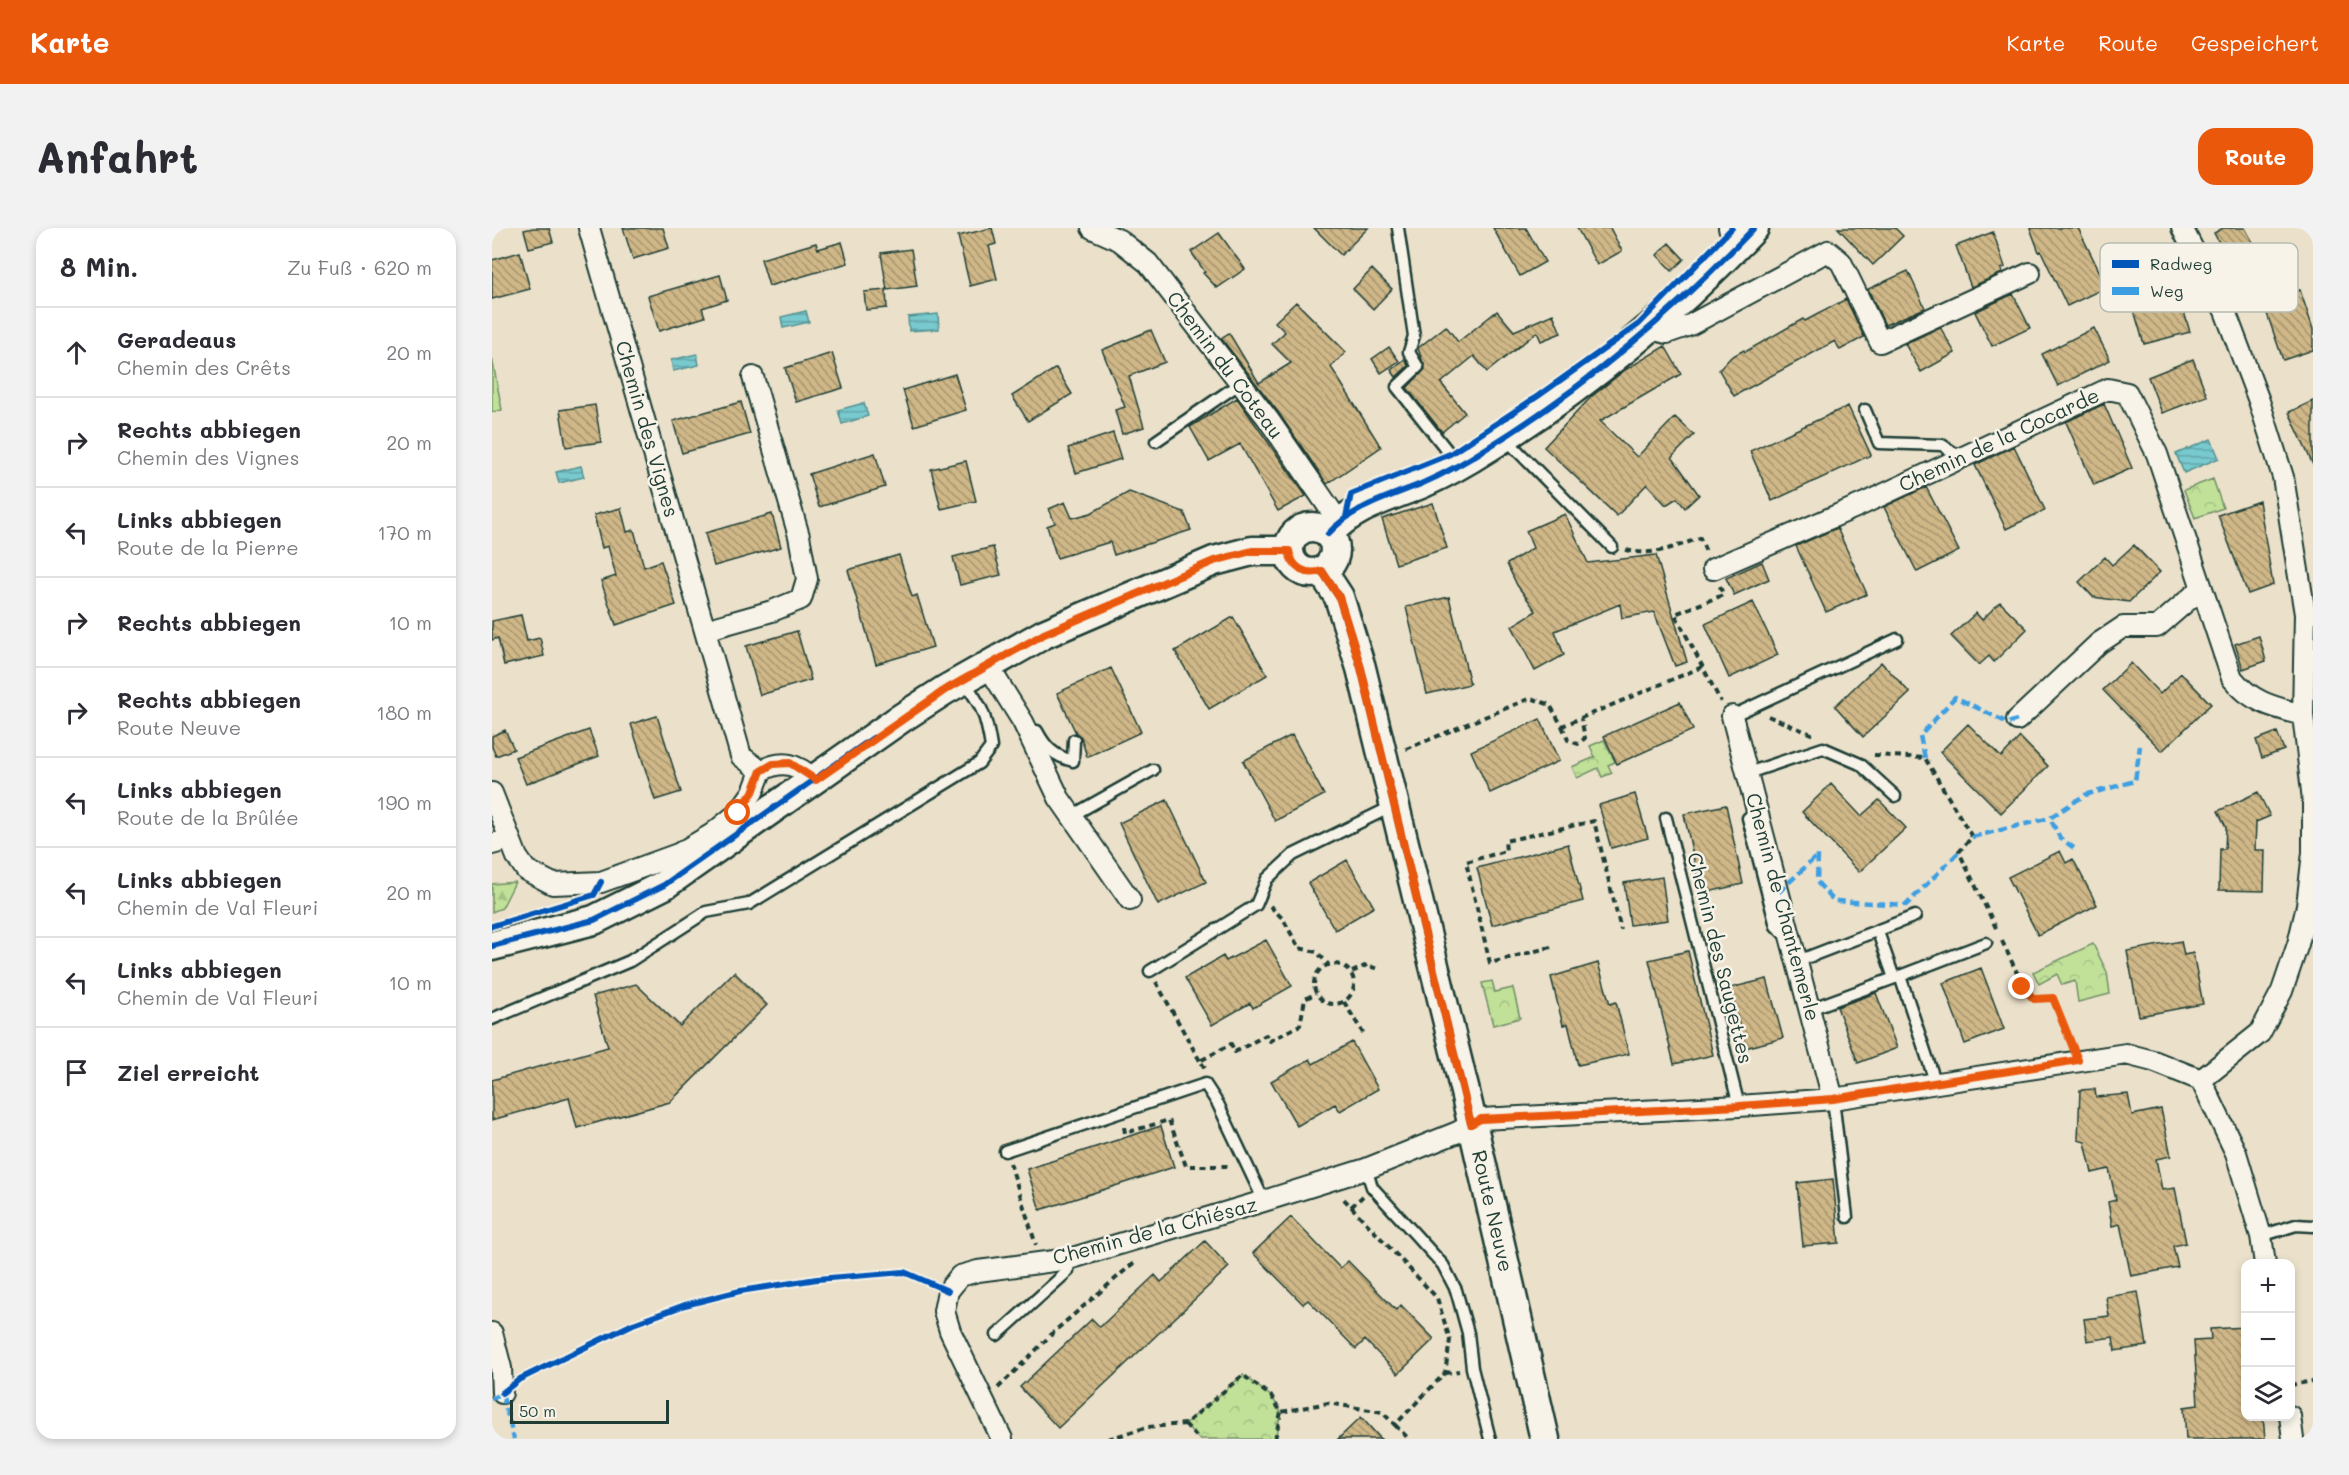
<!DOCTYPE html>
<html lang="de">
<head>
<meta charset="utf-8">
<style>
  :root { --surface:#fff; --page:#f2f2f3; --text:#2b2b33; --muted:#7c7c81; --line:#e1e1e2; --accent:#ea580c }
  body { margin:0; font-family:Mali,sans-serif; background:var(--page); color:var(--text) }
  .controls { position:absolute; right:18px; bottom:18px; display:grid; overflow:hidden; border-radius:12px; box-shadow:0 3px 9px #0003 }
  .controls button { width:54px; height:54px; display:grid; place-items:center; padding:0; border:0; border-bottom:2px solid var(--line); background:var(--surface); color:var(--text); font:30px sans-serif }
  .scale { position:absolute; left:18px; bottom:15px; width:159px; box-sizing:border-box; padding-left:6px; border:3px solid #1f3d34; border-top:0; font-size:16px; line-height:21px; white-space:nowrap; color:#1f3d34; -webkit-text-stroke:4px #f7f3e8; paint-order:stroke }
  .stop { position:absolute; width:18px; height:18px; margin:-14px; border:4px solid #ea580c; border-radius:50%; background:#fff }
  .stop.end { background:#ea580c; border-color:#fff; box-shadow:0 2px 6px #0008 }
  .list { margin:0; padding:0; list-style:none }
  h2 { display:flex; justify-content:space-between; align-items:center; height:78px; margin:0; padding:0 24px; font-size:26px }
  h2 small { font-size:20px; font-weight:400; color:var(--muted) }
  .list li { display:grid; grid-template-columns:39px 1fr auto; gap:18px; align-items:center; box-sizing:border-box; height:90px; padding:0 24px; border-top:2px solid var(--line) }
  .list b { display:block; font-size:22px; white-space:nowrap }
  .list p { margin:0; font-size:20px; white-space:nowrap; color:var(--muted) }
  .list em { font-size:20px; font-style:normal; color:var(--muted) }
  .icon { flex:none; width:33px; height:33px; fill:none; stroke:currentColor; stroke-width:2; stroke-linecap:round; stroke-linejoin:round }
  .map { position:relative; flex:none; width:1821px; height:1211px; overflow:hidden; border-radius:18px }
  header { display:flex; align-items:center; gap:36px; box-sizing:border-box; height:84px; padding:0 30px; background:var(--accent); color:#fff }
  header strong { font-size:28px }
  nav { display:flex; gap:33px; margin-inline-start:auto; font-size:21px }
  .intro { display:flex; align-items:center; justify-content:space-between; box-sizing:border-box; height:144px; padding:0 36px }
  h1 { margin:0; font-size:42px }
  .button { padding:15px 27px; border-radius:18px; background:var(--accent); color:#fff; font-size:21px; font-weight:700 }
  main { display:flex; gap:36px; padding:0 36px }
  aside { flex:1; background:var(--surface); border-radius:18px; box-shadow:0 3px 9px #0003 }
  .map>svg:first-child { display:block }
  .green { fill:#c1e199; stroke:#708f66; stroke-width:1.5 }
  .forest { fill:url(#forest-firs); stroke:#708f66; stroke-width:1.5 }
  .park { fill:url(#park-crowns); stroke:#708f66; stroke-width:1.5 }
  .water { fill:url(#water-rules); stroke:#549291; stroke-width:1.5 }
  .building { fill:url(#building-back-hatch); stroke:#1f3d34; stroke-width:1.5 }
  .lines { fill:none; stroke-linecap:round; stroke-linejoin:round }
  .lane-casing { stroke:#1f3d34; stroke-width:15 }
  .street-casing { stroke:#1f3d34; stroke-width:24 }
  .secondary-casing { stroke:#1f3d34; stroke-width:33 }
  .path { stroke:#1f3d34; stroke-width:4; stroke-dasharray:6 4.5; stroke-linecap:butt }
  .lane { stroke:#f7f3e8; stroke-width:10 }
  .street { stroke:#f7f3e8; stroke-width:20 }
  .secondary { stroke:#f7f3e8; stroke-width:28 }
  .quiet { stroke:#3c9ee2; stroke-width:4.5; stroke-dasharray:9 4.5; stroke-linecap:butt }
  .cycleway-casing { stroke:#f7f3e8; stroke-width:10 }
  .cycleway { stroke:#0057b8; stroke-width:6 }
  .route { stroke:#ea580c; stroke-width:8 }
  .labels { text-anchor:middle; stroke-width:5; stroke-linejoin:round; paint-order:stroke }
  .street-label { font-size:20px; fill:#1f3d34; stroke:#f7f3e8 }
  .key { fill:#f7f3e8; stroke:#b6bcb2; stroke-width:1.5 }
  .key-label { font-size:16px; fill:#1f3d34 }
</style>
</head>
<body>
<header>
<strong>Karte</strong>
<nav><a>Karte</a><a>Route</a><a>Gespeichert</a></nav>
</header>
<div class="intro"><h1>Anfahrt</h1><a class="button">Route</a></div>
<main>
<aside>
<h2>8 Min.<small>Zu Fuß · 620 m</small></h2>
<ul class="list">
<li><svg class="icon" aria-label="ahead" viewBox="0 0 24 24"><path d="M12 20V5M6 11l6-6 6 6"/></svg><div><b>Geradeaus</b><p>Chemin des Crêts</p></div><em>20 m</em></li>
<li><svg class="icon" aria-label="right" viewBox="0 0 24 24"><path d="M7 20v-9h11M14 6l5 5-5 5"/></svg><div><b>Rechts abbiegen</b><p>Chemin des Vignes</p></div><em>20 m</em></li>
<li><svg class="icon" aria-label="left" viewBox="0 0 24 24"><path d="M17 20v-9H6M10 6l-5 5 5 5"/></svg><div><b>Links abbiegen</b><p>Route de la Pierre</p></div><em>170 m</em></li>
<li><svg class="icon" aria-label="right" viewBox="0 0 24 24"><path d="M7 20v-9h11M14 6l5 5-5 5"/></svg><div><b>Rechts abbiegen</b></div><em>10 m</em></li>
<li><svg class="icon" aria-label="right" viewBox="0 0 24 24"><path d="M7 20v-9h11M14 6l5 5-5 5"/></svg><div><b>Rechts abbiegen</b><p>Route Neuve</p></div><em>180 m</em></li>
<li><svg class="icon" aria-label="left" viewBox="0 0 24 24"><path d="M17 20v-9H6M10 6l-5 5 5 5"/></svg><div><b>Links abbiegen</b><p>Route de la Brûlée</p></div><em>190 m</em></li>
<li><svg class="icon" aria-label="left" viewBox="0 0 24 24"><path d="M17 20v-9H6M10 6l-5 5 5 5"/></svg><div><b>Links abbiegen</b><p>Chemin de Val Fleuri</p></div><em>20 m</em></li>
<li><svg class="icon" aria-label="left" viewBox="0 0 24 24"><path d="M17 20v-9H6M10 6l-5 5 5 5"/></svg><div><b>Links abbiegen</b><p>Chemin de Val Fleuri</p></div><em>10 m</em></li>
<li><svg class="icon" aria-label="arrive" viewBox="0 0 24 24"><path d="M6 21V4h12l-3 4 3 4H6"/></svg><div><b>Ziel erreicht</b></div></li>
</ul>
</aside>
<div class="map">
<svg width="1821" height="1211" viewBox="0 0 1821 1211">
  <defs>
    <pattern id="forest-firs" width="22" height="20" patternUnits="userSpaceOnUse" patternTransform="scale(1.5)"><rect width="22" height="20" fill="#c1e199"/><path d="M5 1l3.5 6h-7zM16 11l3.5 6h-7z" fill="#a5c284"/></pattern>
    <pattern id="park-crowns" width="20" height="18" patternUnits="userSpaceOnUse" patternTransform="scale(1.5)"><rect width="20" height="18" fill="#c1e199"/><path d="M2 6a3 3 0 1 1 6 0M12 15a3 3 0 1 1 6 0" fill="none" stroke="#a5c284"/></pattern>
    <pattern id="water-rules" width="6" height="5" patternUnits="userSpaceOnUse" patternTransform="scale(1.5)"><rect width="6" height="5" fill="#78cacf"/><path d="M0 2.5h6" fill="none" stroke="#62a5a9"/></pattern>
    <pattern id="building-back-hatch" width="6" height="6" patternUnits="userSpaceOnUse" patternTransform="scale(1.5)"><rect width="6" height="6" fill="#cfb787"/><path d="M-1 5l2 2M0 0l6 6M5-1l2 2" fill="none" stroke="#a7966f"/></pattern>
  </defs>
  <rect width="100%" height="100%" fill="#ebe1cb"/>
  <filter id="ink" filterUnits="userSpaceOnUse"><feTurbulence type="fractalNoise" baseFrequency=".0167" numOctaves="2"/><feDisplacementMap in="SourceGraphic" scale="12" xChannelSelector="R" yChannelSelector="G"/><feConvolveMatrix kernelMatrix="1 2 1 2 8 2 1 2 1" color-interpolation-filters="sRGB"/></filter>
  <g filter="url(#ink)">
    <path class="green" d="M0 130 10 182 0 184Z"/>
    <path class="forest" d="M23 654 10 680 0 684V656Z"/>
    <path class="park" d="M1721 251 1731 280 1703 290 1692 262Z
      M1112 512 1123 534 1116 537 1120 545 1110 549 1106 540 1085 550 1080 539 1103 529 1098 518Z
      M1601 716 1615 744 1618 766 1586 774 1583 753 1570 757 1565 746 1547 756 1541 744Z
      M1000 753 1003 764 1021 760 1028 790 1001 797 990 755Z
      M751 1147 780 1169 789 1184 783 1211H707L693 1196Z"/>
    <path class="water" d="M314 83 317 94 291 100 289 89Z
      M446 86 447 101 417 103 416 89Z
      M205 126 207 137 181 143 179 132Z
      M372 175 376 188 350 196 346 182Z
      M1719 211 1727 230 1692 245 1684 226Z
      M89 238 92 249 67 255 64 244Z"/>
    <path class="building" d="M41 0H57L61 14 37 20 32 2Z
      M131 0H171L177 20 141 31Z
      M500 0 504 16 497 18 505 51 478 58 466 8Z
      M822 0H876L849 27Z
      M1001 0H1034L1053 34 1028 48Z
      M1085 0H1118L1130 23 1105 37Z
      M1346 0H1403L1411 8 1381 37Z
      M1538 0H1586L1615 59 1575 78 1549 23 1547 24Z
      M1731 0H1753L1768 27 1741 41 1722 5Z
      M1501 4 1513 39 1509 41 1510 45 1479 59 1464 18Z
      M727 5 753 41 725 60 711 45 713 44 699 24Z
      M350 14 356 35 277 58 269 31 324 15 326 21Z
      M1177 15 1192 31 1180 43 1165 27Z
      M419 21 425 58 395 62 389 25Z
      M28 24 38 61 0 71V32Z
      M880 41 900 61 881 81 861 61Z
      M1416 43 1433 80 1393 97 1376 61Z
      M228 47 235 72 210 80 213 89 167 103 156 68Z
      M394 62 395 80 374 82 372 64Z
      M1808 62 1821 101V122L1791 132 1771 74Z
      M1521 66 1538 100 1500 118 1483 84Z
      M1687 67 1698 104 1652 116 1641 79Z
      M1354 71 1372 109 1348 122 1343 113 1242 168 1227 142 1239 129 1252 122 1253 124 1311 91 1313 93Z
      M804 74 854 124 839 139 889 219 835 256 786 184 729 110 737 105 767 155 799 135 780 116 793 104 783 94Z
      M1005 83 1022 103 1061 86 1069 105 1049 113 1045 104 995 144 982 128 949 155 973 185 950 204 915 160 933 141 926 120 954 98 966 114Z
      M1448 99 1463 125 1429 144 1413 116Z
      M1602 100 1618 132 1566 158 1550 126Z
      M659 102 673 134 637 148 652 199 630 206 623 182 633 179 610 122Z
      M1173 118 1189 146 1108 193 1145 229 1183 189 1202 207 1180 229 1207 267 1193 280 1185 270 1174 277 1155 256 1125 288 1052 219 1099 169 1133 142Z
      M897 119 907 133 889 145 880 131Z
      M340 125 351 160 304 174 293 140Z
      M913 131 916 138 904 149 899 142Z
      M1701 131 1715 168 1670 185 1656 149Z
      M564 140 580 166 536 193 520 168Z
      M463 146 474 182 422 198 411 162Z
      M745 170 814 268 786 283 748 216 717 233 698 199Z
      M1821 173V237L1797 184Z
      M249 174 258 206 190 225 181 193Z
      M1612 176 1640 240 1602 257 1574 194Z
      M103 177 109 214 74 219 68 182Z
      M1356 178 1379 227 1280 273 1258 223Z
      M621 205 629 231 584 245 576 220Z
      M1522 218 1553 282 1514 301 1483 237Z
      M383 225 393 259 327 279 317 246Z
      M474 233 484 273 449 281 439 241Z
      M1434 259 1467 323 1425 344 1392 279Z
      M637 264 692 284 699 302 622 327 618 314 565 330 555 298 563 295 557 281 573 274 580 290 599 285Z
      M1767 273 1781 357 1756 366 1726 287Z
      M941 275 955 320 904 336 890 291Z
      M129 280 135 304 142 302 152 339 169 333 184 377 124 397 109 353 124 348 116 318 110 320 102 287Z
      M280 286 289 319 222 338 213 305Z
      M1073 286 1096 335 1164 327 1195 434 1183 438 1162 384 1130 390 1128 376 1063 403 1072 427 1043 443 1020 398 1044 383 1025 357 1015 336 1041 320 1034 303Z
      M1345 300 1375 366 1334 384 1304 318Z
      M1642 317 1668 344 1637 374 1601 369 1587 354 1613 329 1620 337Z
      M501 319 509 347 468 357 461 329Z
      M407 327 420 369 425 367 441 419 384 436 356 342Z
      M1270 334 1277 351 1242 367 1234 350Z
      M957 369 978 456 935 466 914 379Z
      M1261 374 1286 427 1237 450 1213 396Z
      M1508 374 1535 401 1502 434 1497 428 1487 437 1459 408 1484 385 1490 392Z
      M29 387 35 413 48 410 52 428 12 437 6 410 0 412V393Z
      M741 389 775 447 717 481 683 423Z
      M305 403 319 452 268 467 254 418Z
      M1767 408 1774 433 1751 441 1743 416Z
      M1389 434 1418 465 1371 509 1343 478Z
      M1639 435 1668 466 1689 445 1719 476 1670 523 1611 462Z
      M619 440 649 504 595 529 589 509 584 505 565 465Z
      M1188 474 1201 502 1125 536 1112 508Z
      M165 488 189 564 163 572 139 496Z
      M1048 491 1067 533 998 565 979 523Z
      M1476 496 1509 529 1528 509 1556 538 1509 585 1448 524Z
      M13 502 22 521 4 528 0 519V508Z
      M97 502 107 528 34 556 23 529Z
      M1785 504 1792 522 1770 530 1764 512Z
      M800 507 832 567 783 593 751 533Z
      M1339 556 1369 588 1387 572 1414 600 1367 644 1310 584Z
      M1766 564 1778 588 1764 594 1763 622H1773L1772 663 1727 662 1728 621H1733L1734 599 1726 583Z
      M1143 566 1156 610 1119 620 1107 577Z
      M675 572 714 654 666 677 627 595Z
      M1234 577 1251 656 1212 665 1206 651 1192 586Z
      M1076 616 1091 673 1000 697 985 640Z
      M1568 623 1574 635 1581 631 1605 677 1546 707 1516 649Z
      M855 632 882 679 843 702 816 655Z
      M1170 649 1176 692 1138 697 1132 655Z
      M774 712 800 758 761 780 758 775 720 797 693 750 731 728 734 733Z
      M1689 713 1692 727 1701 725 1711 776 1647 788 1635 723Z
      M1196 723 1221 827 1182 836 1157 732Z
      M1106 735 1118 776 1124 774 1137 826 1086 837 1076 796 1071 797 1059 749Z
      M1489 740 1512 801 1473 816 1451 755Z
      M242 744 275 777 178 874 85 900 77 870 0 892V852L116 819 101 768 144 756 188 798Z
      M1275 751 1291 810 1253 820 1238 760Z
      M1384 765 1405 820 1366 835 1345 779Z
      M860 814 886 861 848 883 843 876 805 898 779 853 818 831 821 836Z
      M1603 861 1604 869 1636 866 1640 887 1669 881 1679 928 1664 931 1670 962 1683 960 1694 1015 1681 1018 1686 1039 1639 1048 1628 996 1620 998 1616 974 1624 972 1617 941 1600 945 1593 914 1586 912 1588 862Z
      M669 898 682 939 548 982 535 941Z
      M1341 951 1347 1015 1311 1018 1305 955Z
      M799 989 848 1040 856 1033 904 1082 909 1077 942 1111 906 1146 873 1112 864 1121 816 1072 811 1076 761 1025Z
      M713 1013 737 1039 566 1200 528 1159 600 1091 608 1099 663 1047 669 1054Z
      M1646 1064 1655 1118 1623 1123 1621 1109 1595 1113 1592 1091 1617 1088 1614 1069Z
      M1754 1099V1188H1771L1773 1211H1694L1692 1179 1706 1177 1702 1113 1719 1112 1718 1101Z
      M869 1189 889 1211H846Z"/>
    <g class="lines">
      <g class="lane-casing">
        <path id="lane" d="M906 0 922 108 917 124 926 139 905 159 965 235
          M1373 182 1387 215 1450 217 1468 229
          M1013 210 1120 319
          M664 213 747 156
          M1240 488 1405 411
          M545 503C554 520 562 528 581 533L582 512
          M1256 545 1331 520 1368 536 1403 568
          M581 587 661 542
          M1174 590 1247 878
          M1256 590 1284 698 1295 709
          M1386 704 1402 750
          M1306 733 1423 688
          M658 743 764 677 775 651 801 627 901 578
          M1408 748 1494 715
          M1318 781 1408 748 1444 856
          M0 791 138 733 214 684 257 676 487 535 499 519C494 487 490 478 471 452
          M1341 871 1355 989
          M513 923 713 856 726 876 772 973
          M874 941 880 959 951 1037 964 1062 976 1105 980 1140 998 1211
          M1769 1008 1804 997 1821 998
          M505 1107 576 1043 577 1031"/>
      </g>
      <g class="street-casing">
        <path id="street" d="M97 0 249 528 269 543C292 530 305 537 324 552
          M600 0 627 12 656 35 776 191 847 294
          M1237 0 1248 15
          M1690 0 1733 83 1767 173 1791 249 1813 386 1811 487 1821 572V624L1815 678 1806 716 1790 763 1768 805 1709 852
          M1159 101 1175 105 1198 97 1336 23 1349 34 1388 114 1538 45
          M1221 341 1373 275 1616 161 1635 165 1665 226 1740 450C1759 474 1781 479 1811 487
          M213 402 280 383 309 371 315 351 307 308 261 149
          M496 438 531 494 567 570 638 672
          M1240 488 1341 871
          M1525 492 1607 415 1631 399H1665L1710 360
          M0 565 25 629 34 642 61 656 109 654 186 626 220 606 246 585 261 564 269 543
          M0 616 18 611
          M0 1105 9 1140 10 1165
          M1798 1188 1801 1211
          M510 1211 458 1103 452 1083 456 1063 468 1048 486 1043 577 1031 772 973 874 941 966 904 989 891 1247 878 1341 871 1634 826 1661 833 1709 852 1744 925 1769 1008 1773 1036"/>
      </g>
      <g class="secondary-casing">
        <g id="secondary">
          <circle cx="820" cy="322" r="23"/>
          <path d="M836 306C861 278 898 269 931 255 954 245 975 233 995 220 1094 159 1183 83 1262 0"/>
          <path id="s1" d="M830 343 847 369 869 440 973 864 1053 1211"/>
          <path d="M0 718 102 692 172 657 408 491 453 462 552 406 722 333 760 323H797"/>
        </g>
      </g>
      <path class="path" d="M1134 322C1161 329 1182 319 1208 310L1214 324
        M1228 358 1231 367 1183 386 1229 474
        M1276 488 1322 507
        M1070 498 1076 512 1086 516 1093 510 1089 490
        M914 521 1039 470 1058 477 1070 498 1210 439
        M1382 527 1433 530 1480 609 1467 624 1506 704
        M778 678 791 691 807 720 825 724 836 736
        M1510 713 1536 768 1542 771 1561 770 1579 816
        M1059 719 998 735 974 634 1014 623 1013 613 1102 593 1129 702
        M822 756a20 20 0 1 1 40 0a20 20 0 1 1-40 0Z
        M860 744 875 737 888 742
        M664 754 708 833
        M852 774 871 805
        M713 840 708 833 739 816 743 824 774 807 778 813 808 797 813 771 824 765
        M632 899 633 905 677 892 694 938H739
        M518 935 544 1017
        M859 979 871 968
        M953 1145 967 1143
        M1798 1157 1821 1153
        M506 1160 565 1101 644 1033
        M693 1196 707 1211
        M903 1197 917 1211
        M616 1211 656 1199 693 1196 751 1147 780 1169 789 1184 836 1175 890 1184 903 1197 953 1145 958 1112 945 1070 849 968
        M783 1211 789 1184"/>
      <use href="#lane" class="lane"/>
      <use href="#street" class="street"/>
      <use href="#secondary" class="secondary"/>
      <path class="quiet" d="M1433 530 1428 508 1463 469 1516 495 1525 492
        M1480 609 1558 590
        M1582 620 1568 610 1558 590 1593 567 1643 553 1648 518
        M1287 664 1326 627 1325 654 1342 673 1414 677 1467 624
        M0 1171 10 1165 22 1211"/>
      <g class="cycleway-casing">
        <path id="cycleway" d="M854 289 859 266 958 226 1046 168 1147 96 1240 0
          M836 306C861 278 898 269 931 255 954 245 975 233 995 220 1094 159 1183 83 1262 0
          M830 343 847 369 869 440 979 896
          M0 698 102 667 109 654
          M0 718 102 692 172 657 381 510
          M10 1165 28 1151 141 1096 193 1077 248 1063 325 1051 412 1044 456 1063"/>
      </g>
      <use href="#cycleway" class="cycleway"/>
    </g>
  </g>
  <g class="lines" filter="url(#ink)">
    <path class="route" d="M246 585 261 564 269 543 281 536 298 535 324 552 453 462 552 406 722 333 760 323H797C800 340 813 348 830 343L847 369 869 440 979 896 989 891 1009 890 1247 878 1341 871 1586 832 1561 770 1542 771 1530 759"/>
  </g>
  <g class="labels">
    <g class="street-label">
      <text transform="translate(733 137) rotate(53)" y="7">Chemin du Coteau</text>
      <text transform="translate(155 201) rotate(74)" y="7">Chemin des Vignes</text>
      <text transform="translate(1507 212) rotate(-25)" y="7">Chemin de la Cocarde</text>
      <text transform="translate(1291 679) rotate(75)" y="7">Chemin de Chantemerle</text>
      <text transform="translate(1228 730) rotate(76)" y="7">Chemin des Saugettes</text>
      <text dy="7" stroke="none"><textPath href="#s1" startOffset="664">Route Neuve</textPath></text>
      <text transform="translate(663 1003) rotate(-15)" y="7">Chemin de la Chiésaz</text>
    </g>
  </g>
  <rect x="1608" y="15" width="198" height="69" rx="9" class="key"/>
  <rect x="1620" y="32" width="27" height="8" fill="#0057b8"/>
  <rect x="1620" y="59" width="27" height="8" fill="#3c9ee2"/>
  <g class="key-label">
    <text x="1658" y="42">Radweg</text>
    <text x="1658" y="69">Weg</text>
  </g>
</svg>
<div class="controls">
<button>+</button>
<button>−</button>
<button><svg class="icon" aria-label="layers" viewBox="0 0 24 24"><path d="M12 4l9 5-9 5-9-5zM3 14l9 5 9-5"/></svg></button>
</div>
<div class="scale">50 m</div>
<div class="stop" style="left:246px;top:585px"></div>
<div class="stop end" style="left:1530px;top:759px"></div>
</div>
</main>
</body>
</html>
